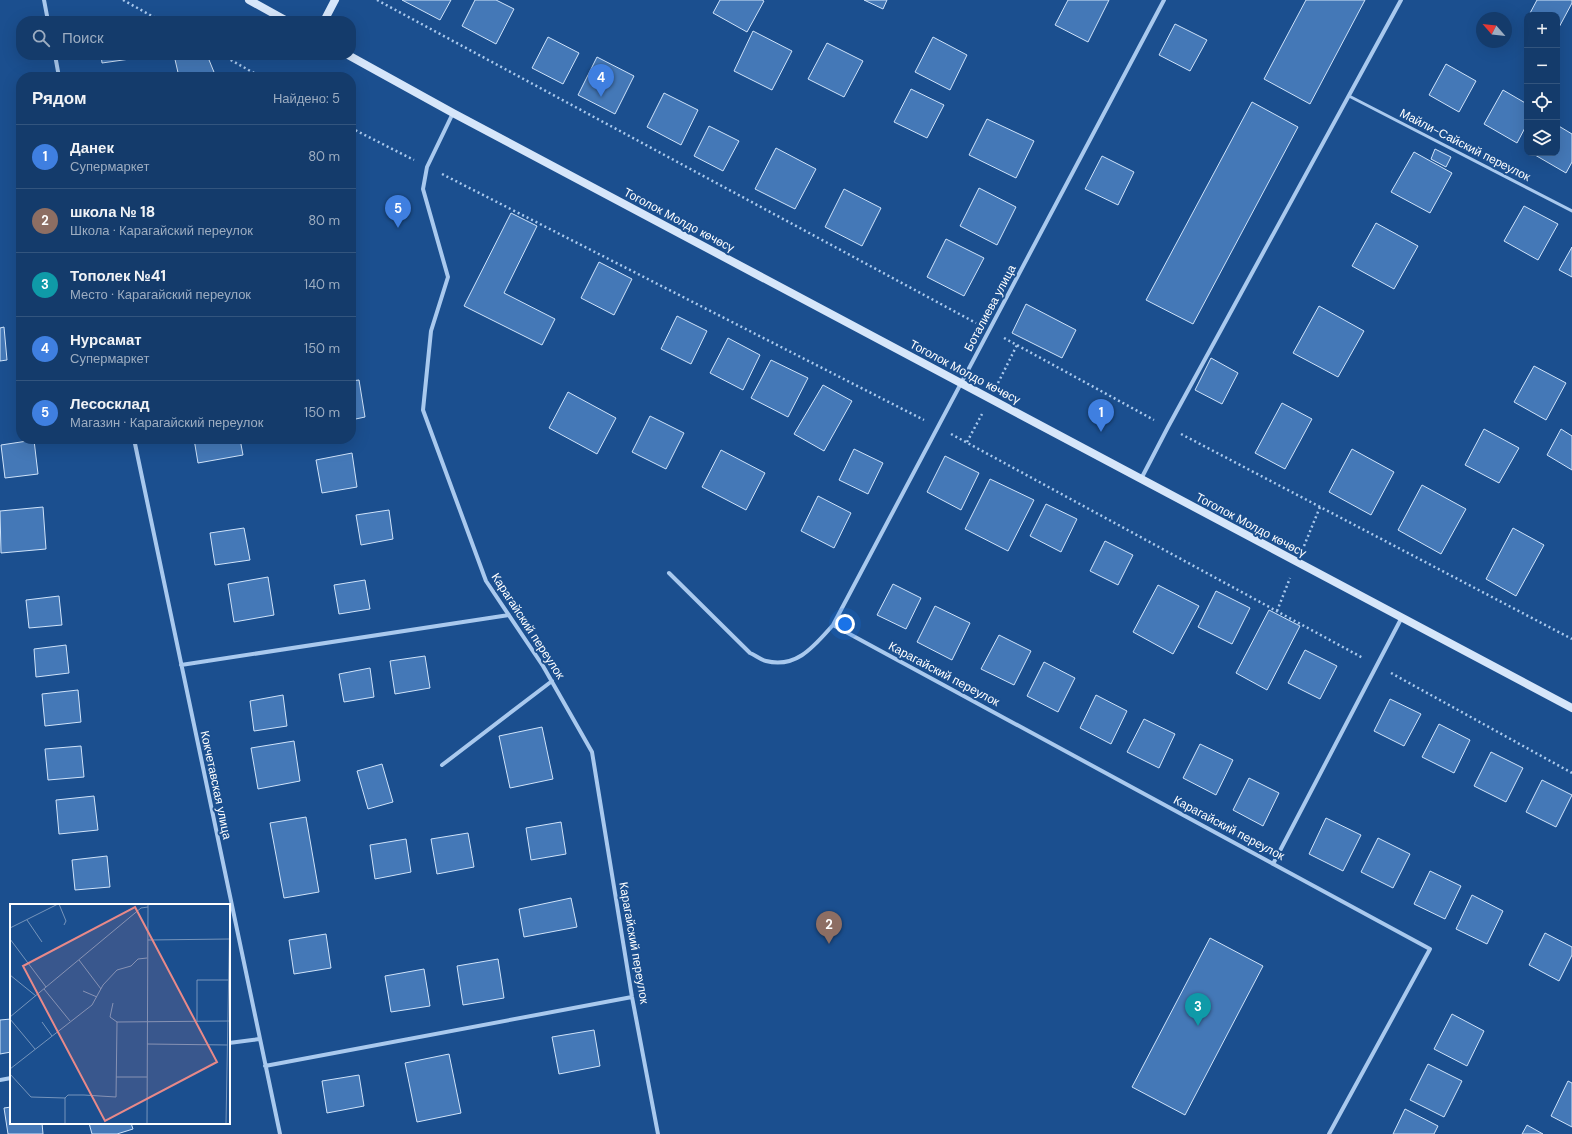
<!DOCTYPE html>
<html lang="ru">
<head>
<meta charset="utf-8">
<style>
  :root { --surface:#143b6b; --page:#1d4271; --text:#f1f3f6; --muted:#9dadc1; --line:#33557e; --accent:#d6ab8b }
  body { margin:0; font-family:"DM Sans",sans-serif; background:var(--page); color:var(--text) }
  .controls { position:absolute; right:12px; top:12px; display:grid; overflow:hidden; border-radius:8px; box-shadow:0 4px 16px #0002 }
  .controls button { width:36px; height:36px; display:grid; place-items:center; padding:0; border:0; border-bottom:1px solid var(--line); background:var(--surface); color:var(--text); font:20px sans-serif }
  .compass { position:absolute; left:1476px; top:12px; width:36px; height:36px; border-radius:50%; background:var(--surface); box-shadow:0 4px 16px #0002; rotate:298deg }
  .you { position:absolute; left:845px; top:624px; width:14px; height:14px; margin:-10px; border:3px solid #fff; border-radius:50%; background:#1a73e8; box-shadow:0 0 0 6px #1a73e833 }
  .badge { display:grid; place-items:center; width:26px; height:26px; border-radius:50%; background:var(--accent); color:#fff; font-size:13px; font-weight:700 }
  .pin { position:absolute; translate:-50% -33px; filter:drop-shadow(0 1px 2px #0008) }
  .pin::after { content:''; position:absolute; top:21px; width:14px; height:12px; background:inherit; clip-path:polygon(0 0,100% 0,50% 100%) }
  .list { margin:0; padding:0; list-style:none }
  h2 { display:flex; justify-content:space-between; align-items:center; height:52px; margin:0; padding:0 16px; font-size:17px }
  h2 small { font-size:13px; font-weight:400; color:var(--muted) }
  .list li { display:grid; grid-template-columns:26px 1fr auto; gap:12px; align-items:center; box-sizing:border-box; height:64px; padding:0 16px; border-top:1px solid var(--line) }
  .list b { display:block; font-size:15px; white-space:nowrap }
  .list p { margin:0; font-size:13px; white-space:nowrap; color:var(--muted) }
  .list em { font-size:13px; font-style:normal; color:var(--muted) }
  .icon { flex:none; width:22px; height:22px; fill:none; stroke:currentColor; stroke-width:2; stroke-linecap:round; stroke-linejoin:round }
  .map { position:relative; flex:none; width:1572px; height:1134px; overflow:hidden }
  .search { position:absolute; background:var(--surface); box-shadow:0 4px 16px #0002; left:16px; top:16px; width:340px; height:44px; display:flex; align-items:center; gap:10px; box-sizing:border-box; padding:0 14px; border-radius:16px; color:var(--muted); font-size:15px }
  .panel { position:absolute; background:var(--surface); box-shadow:0 4px 16px #0002; left:16px; top:72px; width:340px; height:372px; border-radius:16px }
  .map>svg:first-child { display:block }
  .building { fill:#4478b7; stroke:#cfe3fa }
  .lines { fill:none; stroke-linecap:round; stroke-linejoin:round }
  .path { stroke:#a9c9ee; stroke-width:2.5; stroke-dasharray:2 3; stroke-linecap:butt }
  .lane { stroke:#a9c9ee; stroke-width:3 }
  .street { stroke:#a9c9ee; stroke-width:4 }
  .secondary { stroke:#d6e6fa; stroke-width:8 }
  .labels { text-anchor:middle; stroke-width:4; stroke-linejoin:round; paint-order:stroke }
  .street-label { font-size:12px; fill:#fff; stroke:#1b4f8f }
  .inset-road { fill:none; stroke:#7695bc; stroke-width:1 }
  .view { fill:#e88989; fill-opacity:0.15; stroke:#e88989; stroke-width:2 }
  .inset-edge { fill:none; stroke:#fff; stroke-width:2 }
</style>
</head>
<body>
<div class="map">
<svg width="1572" height="1134" viewBox="0 0 1572 1134">
  <rect width="100%" height="100%" fill="#1b4f8f"/>
  <path class="building" d="M402 0H451L440 20Z
    M475 0H496L514 9 496 44 462 26Z
    M720 0H762L764 1 747 32 713 13Z
    M864 0H887L883 9Z
    M1068 0H1109L1088 42 1055 25Z
    M1306 0H1365L1310 104 1264 79Z
    M1537 0H1572V3L1557 31V15H1529Z
    M125 18V21H98Z
    M1175 24 1207 40 1190 71 1159 55Z
    M753 31 792 51 772 90 734 71Z
    M548 37 579 53 563 84 532 68Z
    M933 37 967 55 950 90 915 72Z
    M827 43 863 61 844 97 808 79Z
    M101 55H129L130 59 102 63Z
    M174 55H207L216 77H179Z
    M597 57 634 76 615 114 578 95Z
    M1446 64 1476 81 1459 112 1429 95Z
    M911 89 944 105 927 138 894 122Z
    M1503 90 1527 104V124L1517 143 1484 124Z
    M664 93 698 110 681 145 647 127Z
    M1252 102 1298 127 1193 324 1146 300Z
    M987 119 1034 141 1016 178 969 155Z
    M1557 125 1572 134V162L1566 173 1535 155 1536 153H1557Z
    M709 126 739 141 723 171 694 156Z
    M776 148 816 169 795 209 755 189Z
    M1435 149 1451 157 1446 167 1431 159Z
    M1414 152 1452 173 1430 213 1391 192Z
    M1102 156 1134 172 1118 205 1085 189Z
    M979 188 1016 207 997 245 960 226Z
    M844 189 881 208 862 246 825 227Z
    M1524 206 1558 224 1538 260 1504 241Z
    M511 213 537 226 504 293 555 319 542 345 464 306Z
    M1376 223 1418 246 1394 289 1352 266Z
    M946 239 984 258 964 296 927 277Z
    M1572 247V277L1559 270Z
    M599 262 632 279 614 315 581 298Z
    M1026 304 1076 330 1062 358 1012 333Z
    M1319 306 1364 331 1338 377 1293 353Z
    M677 316 707 331 691 364 661 349Z
    M4 327 7 360 0 361V328Z
    M728 338 760 355 743 390 710 373Z
    M1211 358 1238 373 1222 404 1195 390Z
    M771 360 808 378 788 417 751 398Z
    M1534 366 1566 383 1546 420 1514 402Z
    M359 380 365 417 351 420V381Z
    M823 385 852 401 824 451 794 434Z
    M568 392 616 418 597 454 549 428Z
    M1282 403 1312 419 1285 469 1255 453Z
    M650 416 684 433 666 469 632 452Z
    M1484 429 1519 448 1499 483 1465 465Z
    M1561 429 1572 436V470L1547 455Z
    M194 439H240L243 455 198 463Z
    M34 440 38 474 5 478 1 445Z
    M854 449 883 463 868 494 839 480Z
    M1352 449 1394 472 1371 515 1329 492Z
    M721 450 765 473 746 510 702 487Z
    M352 453 357 487 322 493 316 460Z
    M945 456 979 473 961 510 927 492Z
    M990 479 1034 500 1008 551 965 529Z
    M1422 485 1466 509 1441 554 1398 530Z
    M818 496 851 513 834 548 801 531Z
    M1046 504 1077 519 1061 552 1030 536Z
    M43 507 46 549 1 553 0 511Z
    M389 510 393 539 361 545 356 515Z
    M244 528 250 560 215 565 210 533Z
    M1513 528 1544 545 1516 596 1486 579Z
    M1105 541 1133 555 1118 585 1090 571Z
    M268 577 274 615 234 622 228 584Z
    M365 580 370 609 339 614 334 585Z
    M893 584 921 598 906 629 877 615Z
    M1158 585 1199 606 1173 654 1133 632Z
    M1216 591 1250 608 1232 644 1198 627Z
    M59 596 62 625 29 628 26 600Z
    M935 606 970 623 952 660 917 642Z
    M1269 610 1300 626 1267 690 1236 673Z
    M999 635 1031 651 1014 685 981 669Z
    M66 645 69 673 36 677 34 649Z
    M1305 650 1337 666 1320 699 1288 683Z
    M425 656 430 688 395 694 390 661Z
    M1044 662 1075 678 1058 712 1027 696Z
    M370 668 374 697 344 702 339 674Z
    M78 690 81 722 45 726 42 694Z
    M283 695 287 726 254 731 250 701Z
    M1096 695 1127 711 1111 744 1080 728Z
    M1390 699 1421 714 1404 746 1374 731Z
    M1144 719 1175 734 1159 768 1127 752Z
    M1439 724 1470 740 1454 773 1422 757Z
    M542 727 553 779 510 788 499 736Z
    M294 741 300 781 258 789 251 748Z
    M1200 744 1233 760 1216 795 1183 778Z
    M81 746 84 777 48 780 45 749Z
    M1491 752 1523 768 1506 802 1474 786Z
    M382 764 393 802 368 809 357 771Z
    M1249 778 1279 793 1263 826 1233 810Z
    M1542 780 1572 795 1556 827 1526 812Z
    M94 796 98 830 59 834 56 800Z
    M306 817 319 892 284 898 270 823Z
    M1326 818 1361 835 1343 871 1309 854Z
    M561 822 566 854 531 860 526 828Z
    M468 833 474 867 437 874 431 839Z
    M1378 838 1410 854 1393 888 1361 872Z
    M406 839 411 872 375 879 370 845Z
    M107 856 110 887 75 890 72 860Z
    M1430 871 1461 886 1445 919 1414 904Z
    M1472 895 1503 911 1487 944 1456 929Z
    M571 898 577 927 524 937 519 909Z
    M1545 933 1572 947V955L1559 981 1529 965Z
    M326 934 331 968 294 974 289 940Z
    M1210 938 1263 966 1185 1115 1132 1087Z
    M498 959 504 998 463 1005 457 966Z
    M424 969 430 1006 391 1012 385 976Z
    M1452 1014 1484 1031 1467 1066 1434 1049Z
    M11 1019V1052L0 1054V1020Z
    M594 1030 600 1066 559 1074 552 1037Z
    M449 1054 461 1113 417 1122 405 1063Z
    M1428 1064 1462 1081 1444 1117 1410 1100Z
    M359 1075 364 1106 327 1113 322 1081Z
    M1568 1081 1572 1083V1127L1551 1116Z
    M11 1107V1123H42L43 1134H8L4 1108Z
    M1405 1109 1438 1126 1434 1134H1393Z
    M89 1123H131L133 1129 117 1134H92Z
    M1527 1125 1543 1134H1522Z"/>
  <g class="lines">
    <path class="path" d="M123 0 161 21
      M377 0 976 323
      M222 55 261 77
      M351 128 414 160
      M442 174 924 420
      M1004 338 1154 420
      M998 383 1017 345
      M951 434 1363 658
      M1181 434 1572 639
      M967 442 982 414
      M1304 546 1320 507
      M1277 611 1290 578
      M1391 673 1572 773"/>
    <path class="lane" d="M1349 96 1572 211"/>
    <path class="street" d="M44 0 48 21
      M55 55 59 77
      M453 113 427 167 423 189 448 277 431 331 423 410 486 581 543 666 592 752 632 997 658 1134
      M134 439 280 1134
      M1141 479 1168 427 1401 0
      M669 573 750 653C755 655 761 660 766 661 797 669 815 645 833 625L1164 0
      M833 625 1430 949 1329 1134
      M181 665 509 615
      M442 765 552 681
      M1273 864 1401 619
      M229 1043 259 1039
      M265 1066 632 997
      M0 1080 11 1078"/>
    <path class="secondary" d="M249 0 287 21
      M324 21 335 0
      M348 55 453 113 1572 708"/>
  </g>
  <g class="labels">
    <g class="street-label">
      <text transform="translate(1465 145) rotate(27)" y="4">Майли-Сайский переулок</text>
      <text transform="translate(679 220) rotate(28)" y="4">Тоголок Молдо көчөсү</text>
      <text transform="translate(990 308) rotate(-62)" y="4">Боталиева улица</text>
      <text transform="translate(965 372) rotate(28)" y="4">Тоголок Молдо көчөсү</text>
      <text transform="translate(1251 525) rotate(28)" y="4">Тоголок Молдо көчөсү</text>
      <text transform="translate(528 626) rotate(57)" y="4">Карагайский переулок</text>
      <text transform="translate(944 674) rotate(28)" y="4">Карагайский переулок</text>
      <text transform="translate(216 785) rotate(78)" y="4">Кокчетавская улица</text>
      <text transform="translate(1229 828) rotate(28)" y="4">Карагайский переулок</text>
      <text transform="translate(634 943) rotate(80)" y="4">Карагайский переулок</text>
    </g>
  </g>
  <g transform="translate(10 904)">
    <rect width="220" height="220" fill="#1b4f8f"/>
    <path class="inset-road" d="M49 0 56 17 54 21M17 16 32 38M0 24 48 0M0 35 36 83M138 36 219 35M69 56 91 85M0 71 26 92M34 85 60 117M73 87 87 93M103 99 100 113 107 118 219 117M0 113 131 4 138 3M0 115 25 145M32 118 42 132M187 118V76H219M137 140 218 141M0 165 82 101 93 81 107 66 121 62 128 55 137 54M0 170 21 193 55 194 58 191H74L106 193 107 118M106 173H137M55 194V220M137 220 138 0M216 220 220 0"/>
    <path class="view" d="M125 3 207 158 95 217 13 62Z"/>
    <rect width="220" height="220" class="inset-edge"/>
  </g>
</svg>
<div class="controls">
<button>+</button>
<button>−</button>
<button><svg class="icon" aria-label="locate" viewBox="0 0 24 24"><circle cx="12" cy="12" r="6"/><path d="M12 2v4M12 18v4M2 12h4M18 12h4"/></svg></button>
<button><svg class="icon" aria-label="layers" viewBox="0 0 24 24"><path d="M12 4l9 5-9 5-9-5zM3 14l9 5 9-5"/></svg></button>
</div>
<svg class="compass" viewBox="-18 -18 36 36"><path d="M0-13l5 13h-10z" fill="#e53935"/><path d="M0 13l5-13h-10z" fill="#9dadc1"/></svg>
<div class="you"></div>
<div class="pin badge" style="left:1101px;top:432px;background:#3f7fe0">1</div>
<div class="pin badge" style="left:829px;top:944px;background:#8d6e63">2</div>
<div class="pin badge" style="left:1198px;top:1026px;background:#0f9aa8">3</div>
<div class="pin badge" style="left:601px;top:97px;background:#3f7fe0">4</div>
<div class="pin badge" style="left:398px;top:228px;background:#3f7fe0">5</div>
<div class="search"><svg class="icon" aria-label="search" viewBox="0 0 24 24"><circle cx="10" cy="10" r="6"/><path d="M15 15l6 6"/></svg>Поиск</div>
<section class="panel">
<h2>Рядом<small>Найдено: 5</small></h2>
<ul class="list">
<li><span class="badge" style="background:#3f7fe0">1</span><div><b>Данек</b><p>Супермаркет</p></div><em>80 m</em></li>
<li><span class="badge" style="background:#8d6e63">2</span><div><b>школа № 18</b><p>Школа · Карагайский переулок</p></div><em>80 m</em></li>
<li><span class="badge" style="background:#0f9aa8">3</span><div><b>Тополек №41</b><p>Место · Карагайский переулок</p></div><em>140 m</em></li>
<li><span class="badge" style="background:#3f7fe0">4</span><div><b>Нурсамат</b><p>Супермаркет</p></div><em>150 m</em></li>
<li><span class="badge" style="background:#3f7fe0">5</span><div><b>Лесосклад</b><p>Магазин · Карагайский переулок</p></div><em>150 m</em></li>
</ul>
</section>
</div>
</body>
</html>
